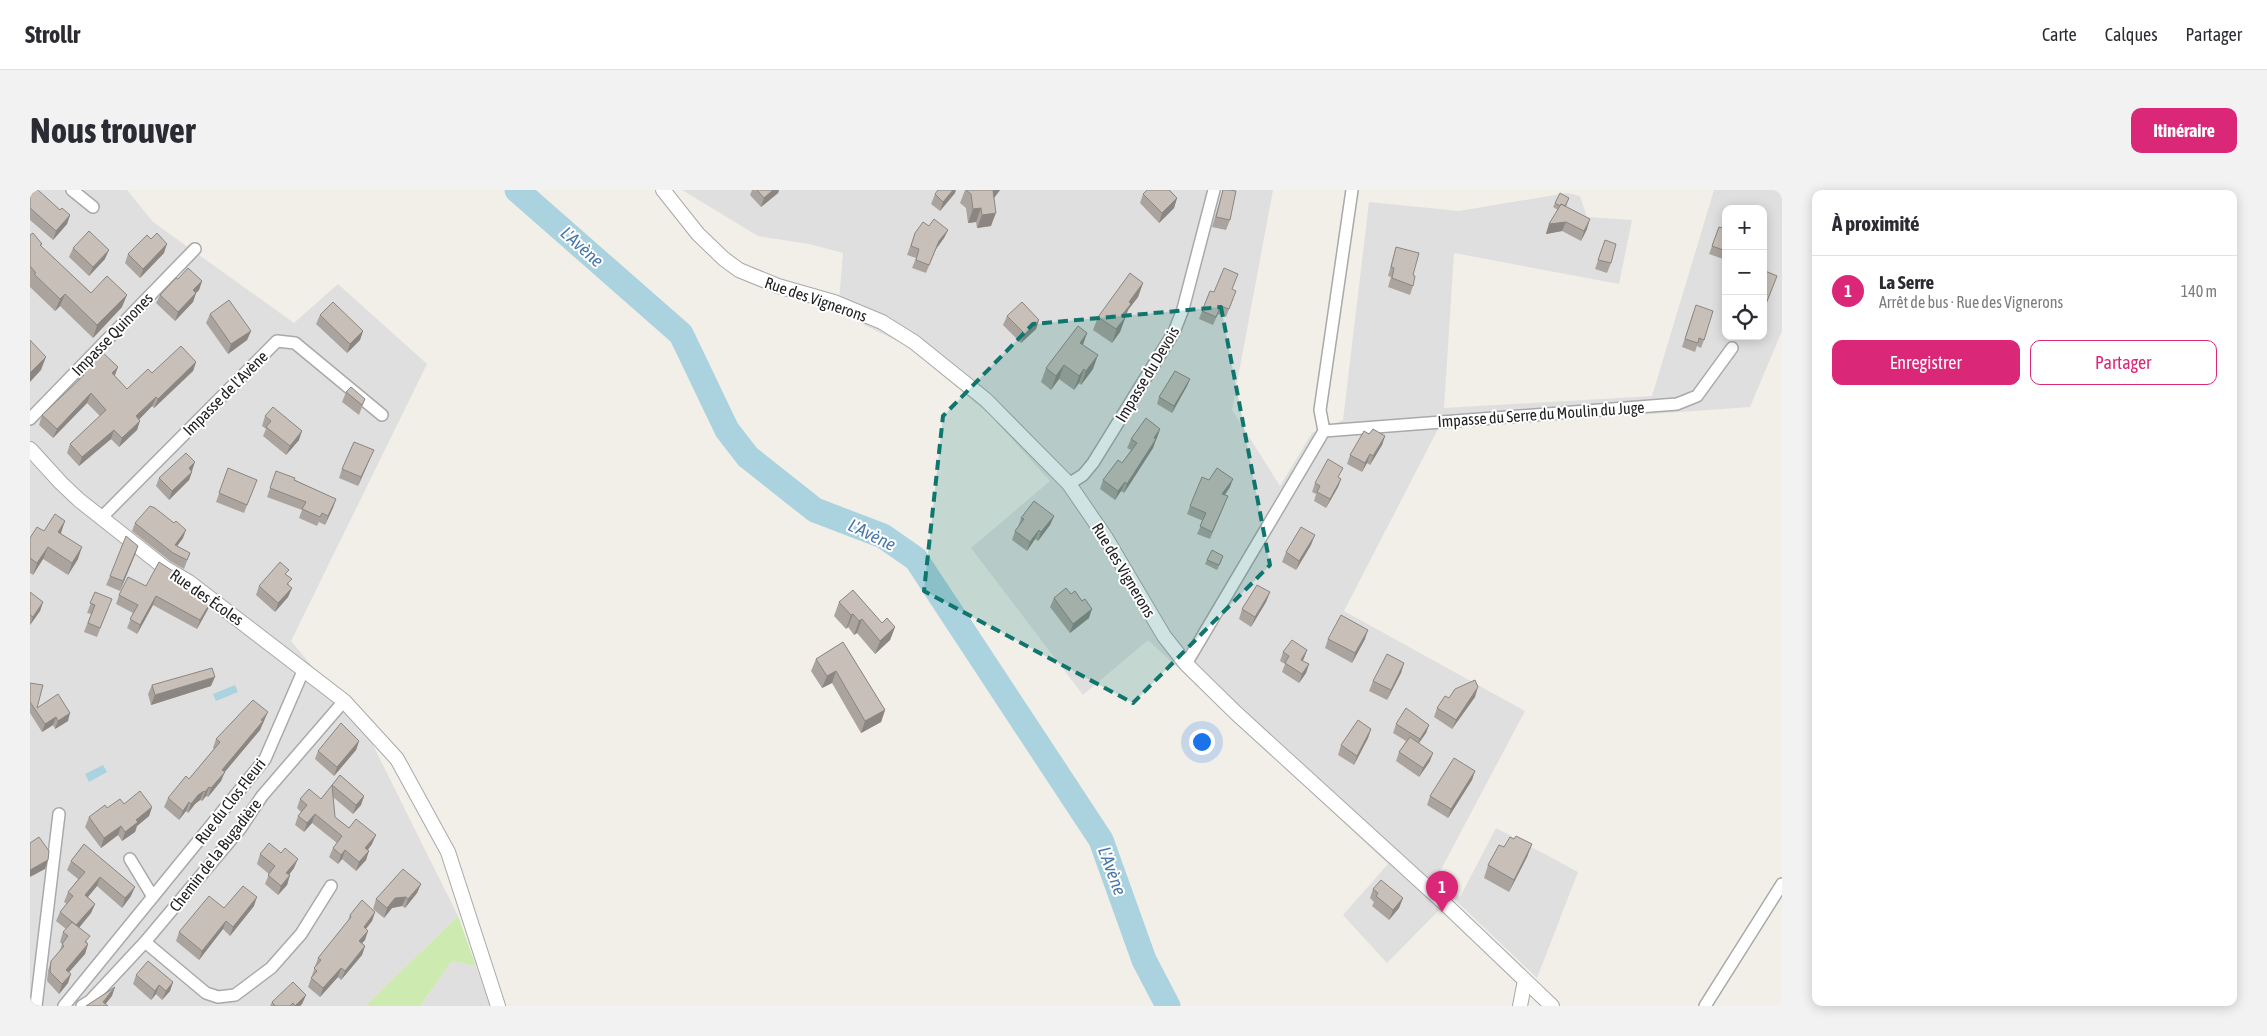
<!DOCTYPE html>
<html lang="fr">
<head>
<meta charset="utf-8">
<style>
  :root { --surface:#fff; --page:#f2f2f3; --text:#2b2b33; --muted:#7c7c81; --line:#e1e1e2; --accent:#db2777 }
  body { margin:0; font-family:"Asap Condensed",sans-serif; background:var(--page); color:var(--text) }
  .controls { position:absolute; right:15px; top:15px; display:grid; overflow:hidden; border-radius:10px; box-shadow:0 2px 12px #0003 }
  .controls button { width:45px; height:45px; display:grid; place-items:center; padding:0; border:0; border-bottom:1px solid var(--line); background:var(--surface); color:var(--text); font:25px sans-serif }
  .you { position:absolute; left:1171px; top:551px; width:18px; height:18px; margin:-12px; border:4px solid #fff; border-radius:50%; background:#1a73e8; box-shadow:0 0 0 8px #1a73e833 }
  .badge { display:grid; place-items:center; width:32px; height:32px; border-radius:50%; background:var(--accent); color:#fff; font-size:16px; font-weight:700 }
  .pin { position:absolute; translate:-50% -41px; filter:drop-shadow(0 1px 2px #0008) }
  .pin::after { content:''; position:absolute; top:26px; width:18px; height:15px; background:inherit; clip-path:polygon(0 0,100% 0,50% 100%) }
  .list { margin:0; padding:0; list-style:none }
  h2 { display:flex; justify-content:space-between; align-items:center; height:65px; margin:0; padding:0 20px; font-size:21px }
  h2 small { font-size:16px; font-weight:400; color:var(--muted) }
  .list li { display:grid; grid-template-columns:32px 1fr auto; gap:15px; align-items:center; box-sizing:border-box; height:70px; padding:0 20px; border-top:1px solid var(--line) }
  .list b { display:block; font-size:19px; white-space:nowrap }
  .list p { margin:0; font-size:16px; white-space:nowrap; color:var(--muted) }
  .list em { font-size:16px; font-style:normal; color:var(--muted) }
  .actions { display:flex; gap:10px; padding:15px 20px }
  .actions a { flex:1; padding:11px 0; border:1px solid var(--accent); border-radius:10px; text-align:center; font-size:18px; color:var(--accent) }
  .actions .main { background:var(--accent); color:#fff }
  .icon { flex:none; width:28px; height:28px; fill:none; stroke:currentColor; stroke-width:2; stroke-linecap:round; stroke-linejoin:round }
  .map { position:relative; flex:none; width:1752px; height:816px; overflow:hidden; border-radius:10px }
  header { display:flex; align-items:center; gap:30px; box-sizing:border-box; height:70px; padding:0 25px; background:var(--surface); border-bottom:1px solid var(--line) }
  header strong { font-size:24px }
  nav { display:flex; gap:28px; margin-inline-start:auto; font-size:18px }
  .intro { display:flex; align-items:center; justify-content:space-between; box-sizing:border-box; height:120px; padding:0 30px }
  h1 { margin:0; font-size:35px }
  .button { padding:12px 22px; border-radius:10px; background:var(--accent); color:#fff; font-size:18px; font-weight:700 }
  main { display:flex; gap:30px; padding:0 30px }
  aside { flex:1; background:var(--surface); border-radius:10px; box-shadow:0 2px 12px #0003 }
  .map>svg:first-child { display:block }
  .residential { fill:#e0dfdf; fill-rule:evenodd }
  .grass { fill:#cdebb0 }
  .water { fill:#aad3df }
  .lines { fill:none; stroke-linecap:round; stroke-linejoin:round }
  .river { stroke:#aad3df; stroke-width:25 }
  .minor-casing { stroke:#a9a9a9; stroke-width:14 }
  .tertiary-casing { stroke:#a9a9a9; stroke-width:16 }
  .minor { stroke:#fff; stroke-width:11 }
  .tertiary { stroke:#fff; stroke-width:14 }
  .wall { fill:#aba49e }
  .shaded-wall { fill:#8b8681 }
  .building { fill:#c7bfb8; stroke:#8b8681 }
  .marked { fill:#0f766e; fill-opacity:0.2; stroke:#0f766e; stroke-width:4; stroke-dasharray:10 6; stroke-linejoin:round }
  .labels { text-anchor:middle; stroke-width:4; stroke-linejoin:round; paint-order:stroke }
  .street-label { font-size:16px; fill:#222; stroke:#fff }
  .water-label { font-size:18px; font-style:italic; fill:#4a7aab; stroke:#fff }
</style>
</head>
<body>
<header>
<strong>Strollr</strong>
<nav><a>Carte</a><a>Calques</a><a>Partager</a></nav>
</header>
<div class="intro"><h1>Nous trouver</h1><a class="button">Itinéraire</a></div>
<main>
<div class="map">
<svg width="1752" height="816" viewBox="0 0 1752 816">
  <rect width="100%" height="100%" fill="#f2efe9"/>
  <path class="residential" d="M0 0H97L123 32 264 133 308 94 397 174 261 451 335 539 428 726 335 816H0Z
    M652 0H1243L1202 220 1250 296 1282 243 1313 230 1339 12 1429 21 1537 3 1550 6 1557 27 1602 30 1589 94 1424 63 1414 218 1622 206 1684 0H1752V141L1720 217 1408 239 1314 421 1495 521 1407 687 1430 707 1466 638 1548 682 1507 788 1422 707 1357 773 1313 725 1358 674 1118 450 1053 505 941 358 1020 291 960 225 877 156 808 122 813 63 779 54 728 46ZM1696 19H1733V146H1696Z
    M422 771 446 776 460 816H390Z"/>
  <path class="grass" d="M428 726 446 776 422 771 390 816H335Z"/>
  <path class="water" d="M205 495 208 502 186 511 183 504Z
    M73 575 77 582 59 592 55 584Z"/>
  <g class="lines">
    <path class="river" d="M487 0 651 144 697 240 718 267 785 320 853 346 886 369 1071 650 1114 770 1138 816"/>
    <g class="minor-casing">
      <path id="minor" d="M42 0 63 17
        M0 229 165 59
        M1294 241 1647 214 1667 206 1702 158
        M1039 294 1053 285 1063 273 1144 142 1153 119 1184 0
        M72 327 247 151 265 153 352 225
        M1156 474 1294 241 1290 220 1322 0
        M100 669 123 707
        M115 752 176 803 188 807 205 805 241 778 271 744 301 696
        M6 816 29 624
        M34 816 235 569 274 479
        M52 816 60 811 115 752 210 639 232 606 314 511
        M1675 816 1752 694"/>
    </g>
    <g class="tertiary-casing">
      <path id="tertiary" d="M633 0 668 44 694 69 709 80 748 96 804 112 852 132 884 152 956 210 1039 294 1076 348 1134 446 1156 474 1206 523 1412 711 1522 816
        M0 259 31 293 49 310 135 378 159 392 314 511 367 569 418 662 468 816
        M1490 816 1495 790"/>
    </g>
    <use href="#minor" class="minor"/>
    <use href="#tertiary" class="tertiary"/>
  </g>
  <path class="wall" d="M0 0 30 20 40 25 37 34 23 50 0 30Z
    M722 0H749L748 3 731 17 720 5Z
    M935 0H970L964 7 961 36 947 38 946 32 938 33 936 18 930 13Z
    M1140 0 1147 8 1144 18 1129 33 1110 13 1113 4Z
    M1193 0 1200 30 1196 40 1182 37Z
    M925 3 910 21 901 14 905 4Z
    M1539 8 1536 17 1557 39 1551 51 1532 41 1516 44 1519 34 1528 20 1523 17 1525 13Z
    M899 36 918 40 914 48 906 59 896 83 882 78 886 68 877 65 885 43Z
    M1689 37 1696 39V70L1679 64Z
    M0 45 12 54 11 56 61 103 92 117 63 148 30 116 25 121 0 97Z
    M1575 50 1581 73 1577 83 1565 79Z
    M1366 57 1383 85V96L1380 105 1358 97 1361 87 1358 86Z
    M43 58 75 69 59 86 39 67Z
    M134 63 110 88 95 73 98 64Z
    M148 89 172 91 169 100 166 103 163 112 145 131 126 113 130 105Z
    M1113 93 1108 107 1098 120 1090 142 1082 153 1063 140 1068 127Z
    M1202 99 1203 109 1196 127 1188 124 1183 135 1169 129 1172 121 1184 102Z
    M1663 123 1674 150 1671 158 1667 156 1665 162 1652 157Z
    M180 124 221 141 217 150 198 164 176 133Z
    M290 125 333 141 330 150 317 163 286 134Z
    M977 126 1009 130 1006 139 991 153 973 135Z
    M1057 143 1053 155 1063 179 1051 195 1049 193 1044 200 1029 189 1021 200 1011 192 1016 178Z
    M166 172 163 181 124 218 122 216 109 229 107 240 89 257 81 249 49 276 37 263 40 254 70 226 57 213 23 248 9 235 12 225 48 191 51 182 88 177 85 186 97 199 122 183Z
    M1160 189 1157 196 1142 223 1127 214 1129 207Z
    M316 202 335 209 329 225 312 212Z
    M235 226 269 250 256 265 233 246 236 239 232 236Z
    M1130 239 1123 258 1094 303 1091 301 1085 310 1070 299 1073 290 1092 273 1101 260 1097 258 1101 249Z
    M1339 244 1355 246 1352 255 1340 275 1337 273 1332 282 1317 274 1320 265Z
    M340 269 328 296 309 288 312 279Z
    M198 278 227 290 214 323 186 312Z
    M162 281 159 290 139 310 126 296 129 288Z
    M246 281 306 309 295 335 289 332 287 336 269 328 272 320 237 307Z
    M1310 288 1311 289 1308 297 1296 318 1284 311 1286 304 1282 302 1285 293Z
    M1179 290 1200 297 1195 305V314L1180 349 1167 344 1173 331 1157 324 1160 316Z
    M1024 326 1020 335 1008 351 1005 349 997 361 982 350 985 341 988 337 991 328Z
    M105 333 153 348 147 356 160 363 154 379 140 371 102 341Z
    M14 341 31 343 48 369 38 385 13 369 3 385 0 383V348Z
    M1281 355 1266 380 1252 372 1256 362Z
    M108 356 90 401 76 395 80 386Z
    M1177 370H1192L1187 380 1175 374Z
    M257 385 259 396 262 398 258 407 245 422 226 405 229 396Z
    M148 388 160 398 182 410 178 419 167 439 123 415 107 444 97 438 103 423 86 414 89 405 116 396Z
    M0 402 13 412 10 421 0 435Z
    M65 402 78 419 67 447 54 442 61 424 57 423Z
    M1240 402 1236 412 1221 437 1209 429 1212 419Z
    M1041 404 1059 428 1040 443 1020 417 1024 408Z
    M809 412 852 433 865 437 860 450 845 464 827 443 824 445 818 437 816 439 804 426Z
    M1298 449H1335L1322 473 1295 458Z
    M813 452 855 520 851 532 831 543 802 493 792 498 781 481 786 469Z
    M1277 460 1273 471 1279 474 1276 483 1269 493 1252 482 1255 474 1250 471 1253 462Z
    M1374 473 1371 483 1357 510 1339 501 1343 491Z
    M0 493 7 518 38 531 25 539 23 535 12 542 0 523Z
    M122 495 181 496 121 515 118 504Z
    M1445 507 1422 539 1404 527 1407 518 1419 508Z
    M234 532 232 534 230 540 194 582 191 591 178 607 176 606 172 611 170 610 165 614 158 623 156 621 149 630 134 617 138 608 159 589 184 559 183 558 186 549Z
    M1366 534 1399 535 1396 543 1389 553 1400 571 1389 587 1366 571 1369 562 1376 551 1363 543Z
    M1341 539 1338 548 1324 575 1308 565 1311 555Z
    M329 551 326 560 304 586 285 569 288 561Z
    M1445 581 1442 590 1418 628 1397 615 1400 606Z
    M310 585 334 606 331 615 323 624 303 607 305 627 319 638 342 654 338 660 336 670 326 681 312 669 308 674 299 667 303 658 307 653 282 633 274 642 265 635 268 626 271 622 267 618 270 609H291Z
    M94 614 122 617 119 626 107 636 105 642 92 651 88 645 71 658 55 637 59 627 77 618Z
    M54 654 101 706 92 718 67 696 58 707 65 714 61 723 49 738 58 754 55 764 39 782 38 793 29 804 17 791 18 781 21 771 29 763 32 754 30 752 33 742 36 739 26 731 30 722 37 714 34 712 38 702 48 689 37 680 41 671Z
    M1502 654 1497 667 1479 702 1454 688 1458 675 1474 657Z
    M230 664 264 678 259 685H260L257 695 248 705 235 694 239 684 227 674Z
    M391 694 387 703 375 718 372 716 362 718 354 728 343 719 346 709Z
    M1343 699 1373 708 1369 718 1359 730 1342 716 1344 712 1340 708Z
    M224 716 200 746 193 739 169 770 146 751 149 742 194 718Z
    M345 722 342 731 336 739 335 750 332 753 335 756 332 765 311 790 308 787 290 807 278 797 288 768 317 733 320 725Z
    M106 785 143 792 140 801 132 810 126 804 121 810 103 794Z
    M276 805 272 814 270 816H240L242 812Z"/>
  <path class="shaded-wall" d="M743 0H749L748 3 731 17 734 8Z
    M923 0H926L925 3 910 21 913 12Z
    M964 0H970L959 15 963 1Z
    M1147 8 1144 18 1129 33 1132 23Z
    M951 18 946 32 938 33 943 19Z
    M966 23 961 36 947 38 952 25Z
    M40 25 37 34 23 50 26 41Z
    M1560 29 1557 39 1551 51 1554 41Z
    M1536 32 1532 41 1516 44 1519 34Z
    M918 40 914 48 906 59 896 83 909 51Z
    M137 54 134 63 110 88 113 79Z
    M79 60 75 69 59 86 63 77Z
    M172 91 169 100 160 109 163 100Z
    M1113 93 1108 107 1098 120 1090 142 1082 153 1091 126 1099 112Z
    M166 103 163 112 145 131 148 122Z
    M35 104 30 116 25 121 30 109Z
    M97 105 92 117 63 148 67 135Z
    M1009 130 1006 139 991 153 995 144Z
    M221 141 217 150 198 164 201 154Z
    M333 141 330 150 317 163 320 154Z
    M1057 143 1052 157 1050 153Z
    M1068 165 1063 179 1051 195 1056 181Z
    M16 167 11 180 0 192V183Z
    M166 172 163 181 124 218 128 209Z
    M1034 175 1029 189 1021 200 1026 186Z
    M88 177 84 186 82 183Z
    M1054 179 1049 193 1044 200 1049 186Z
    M1160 189 1157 196 1142 223 1144 216Z
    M61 203 57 213 23 248 27 239Z
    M126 207 122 216 103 236 106 226Z
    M110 231 107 240 89 257 92 248Z
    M1130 239 1127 248 1120 257 1124 248Z
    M84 240 81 249 49 276 52 267Z
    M272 241 269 250 256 265 260 256Z
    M1355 246 1352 255 1340 275 1343 266Z
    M1126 249 1123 258 1094 303 1097 294Z
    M344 260 328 296 331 287Z
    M1340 264 1337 273 1332 282 1335 273Z
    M165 272 162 281 156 287 159 278Z
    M162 282 159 290 139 310 142 301Z
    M1203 289 1200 297 1190 311 1192 304Z
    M1311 289 1308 297 1296 318 1300 309Z
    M1095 292 1091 301 1085 310 1088 301Z
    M306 309 303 318 295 335 298 326Z
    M1024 326 1020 335 1008 351 1011 342Z
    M35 331 31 343 24 354 28 342Z
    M156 340 153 348 142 363 145 355Z
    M1009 340 1005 349 997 361 1000 352Z
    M1285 345 1281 355 1266 380 1269 371Z
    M108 356 105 365 90 401 93 391Z
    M18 357 13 369 3 385 7 373Z
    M52 357 48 369 38 385 42 373Z
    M262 398 258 407 245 422 248 413Z
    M1240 402 1236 412 1221 437 1225 427Z
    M126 406 123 415 107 444 110 435Z
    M182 410 178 419 167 439 170 430Z
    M13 412 10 421 0 435 3 427Z
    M1062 419 1059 428 1040 443 1043 434Z
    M823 424 818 437 816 439 821 425Z
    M832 429 827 443 824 445 829 431Z
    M865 437 860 450 845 464 850 451Z
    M1338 440 1335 449 1322 473 1325 463Z
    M1277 460 1274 468 1268 478 1271 470Z
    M1374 473 1371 483 1357 510 1361 500Z
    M1279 474 1276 483 1269 493 1272 484Z
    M806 481 802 493 792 498 797 486Z
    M185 487 181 496 121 515 125 505Z
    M1448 497 1445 507 1422 539 1426 530Z
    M855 520 851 532 831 543 835 531Z
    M238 522 230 540 189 589 192 580Z
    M40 523 38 531 25 539 28 531Z
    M26 527 23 535 12 542 15 534Z
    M1399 535 1396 543 1386 557 1390 549Z
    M1341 539 1338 548 1324 575 1327 566Z
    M329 551 326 560 304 586 307 577Z
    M1403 563 1400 571 1389 587 1393 578Z
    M1445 581 1442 590 1418 628 1421 619Z
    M195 582 191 591 178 607 181 598Z
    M179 597 176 606 172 611 175 602Z
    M174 601 170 610 165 614 158 623 161 614 168 605Z
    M334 606 331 615 323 624 326 615Z
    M159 612 156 621 149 630 153 621Z
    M122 617 119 626 107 636 105 642 92 651 95 642 106 630Z
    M285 624 282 633 274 642 277 633Z
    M91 636 88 645 71 658 74 648Z
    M346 645 342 654 332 667 335 658Z
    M1502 654 1497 667 1479 702 1484 690Z
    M315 660 312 669 308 674 311 665Z
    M339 661 336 670 326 681 329 672Z
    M268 669 264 678 253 692 256 683Z
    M18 670 15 679 0 687V680Z
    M260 685 257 695 248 705 251 696Z
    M70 687 67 696 52 714 55 705Z
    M391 694 387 703 375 718 378 709Z
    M105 697 101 706 92 718 95 708Z
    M227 707 224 716 200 746 203 737Z
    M376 707 372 716 362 718 354 728 357 718 365 708Z
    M1373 708 1369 718 1359 730 1363 720Z
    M65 714 61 723 43 745 46 735Z
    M345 722 342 731 330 746 334 737Z
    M196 731 193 739 169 770 172 761Z
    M338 741 335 750 326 760 329 751Z
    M58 754 55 764 33 789 36 780Z
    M335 756 332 765 311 790 315 781Z
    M311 778 308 787 290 807 293 798Z
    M41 784 38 793 29 804 32 794Z
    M143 792 140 801 132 810 136 801Z
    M129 795 126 804 121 810 125 801Z
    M85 797 82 806 74 816 73 812Z
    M276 805 272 814 270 816H265Z"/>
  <path class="building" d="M0 0H8L30 20 32 18 40 25 26 41 0 18Z
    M727 0H743L734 8Z
    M908 0H923L913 12 905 4Z
    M936 0H964L963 1 966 23 952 25 951 18 943 19 941 4Z
    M1117 0H1139L1147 8 1132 23 1113 4Z
    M1193 0H1200L1206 1 1200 30 1186 27Z
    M1530 3 1539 8 1535 16 1531 14 1530 16 1525 13Z
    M1531 14 1560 29 1554 41 1536 32 1519 34Z
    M904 29 918 40 909 51 899 75 886 70 889 59 881 56 885 43 893 32 899 36Z
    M1689 37 1696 39V61L1682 56Z
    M59 41 79 60 63 77 43 58Z
    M3 43 12 54 10 55 61 103 77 86 97 105 67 135 35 104 30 109 4 84 6 83 0 76V45Z
    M127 43 137 54 113 79 98 64 117 45 121 49Z
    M1575 50 1586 54 1581 73 1568 70Z
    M1366 57 1389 63 1383 85 1385 86 1383 96 1362 88 1364 78 1361 77Z
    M158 78 172 91 163 100 166 103 148 122 130 105 146 88 148 89Z
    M1194 78 1208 84 1202 99 1206 101 1199 119 1191 116 1186 127 1172 121 1180 101 1184 102Z
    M1733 80 1747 86 1734 119H1733Z
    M1100 83 1113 93 1099 112 1101 114 1091 126 1095 128 1086 139 1068 127Z
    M199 110 221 141 201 154 180 124Z
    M303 112 333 141 320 154 290 125Z
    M992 112 1009 130 995 144 977 126Z
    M1666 115 1683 121 1674 150 1669 148 1668 153 1655 149Z
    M1048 136 1057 143 1050 153 1068 165 1056 181 1054 179 1049 186 1034 175 1026 186 1016 178Z
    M0 150 16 167 0 183Z
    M151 156 166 172 128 209 126 207 106 226 110 231 92 248 84 240 52 267 40 254 76 220 61 203 27 239 12 225 54 185 51 182 71 161 88 177 82 183 97 199 118 179 122 183Z
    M1145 181 1160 189 1144 216 1129 207Z
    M321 197 335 209 332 215 316 202Z
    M243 217 272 241 260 256 236 237 241 231 235 226Z
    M1116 228 1130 239 1124 248 1126 249 1097 294 1095 292 1088 301 1073 290 1088 270 1092 273 1107 253 1101 249Z
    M1343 239 1355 246 1343 266 1340 264 1335 273 1320 265 1334 241 1339 244Z
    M324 252 344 260 331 287 312 279Z
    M156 263 165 272 159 278 162 282 142 301 129 288Z
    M1298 269 1313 278 1308 287 1311 289 1300 309 1287 302 1290 296 1285 293Z
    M198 278 227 290 217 315 189 303Z
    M1187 278 1203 289 1192 304 1198 306 1182 342 1170 336 1176 323 1160 316 1172 287 1179 290Z
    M246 281 265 288 264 290 306 309 298 326 292 323 290 327 272 319 276 312 240 298Z
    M1004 311 1024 326 1011 342 1009 340 1000 352 985 341 994 329 991 328Z
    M120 316 125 318 144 333 146 331 156 340 145 355 160 363 157 370 143 363 105 333Z
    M25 324 35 331 28 342 52 357 42 373 18 357 7 373 0 368V348L7 337 14 341Z
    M1271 337 1285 345 1269 371 1256 362Z
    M96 346 108 356 93 391 80 386Z
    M1182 360 1193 366 1189 375 1177 370Z
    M129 372 149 385 148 388 161 396 160 398 182 410 170 430 126 406 110 435 100 429 108 415 89 405 98 387 116 396Z
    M250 372 259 380 255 384 262 389 257 394 262 398 248 413 229 396Z
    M1227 395 1240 402 1225 427 1212 419Z
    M1036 398 1041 404 1045 401 1052 411 1055 409 1062 419 1043 434 1024 408Z
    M823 400 852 433 857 428 865 437 850 451 832 429 829 431 823 424 821 425 809 412Z
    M0 402 13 412 3 427 0 425Z
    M65 402 82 409 70 438 58 433 65 415 60 413Z
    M1311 425 1338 440 1325 463 1298 449Z
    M1262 450 1277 460 1271 470 1279 474 1272 484 1255 473 1259 466 1253 462Z
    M813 452 855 520 835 531 806 481 797 486 786 469Z
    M1357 464 1374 473 1361 500 1343 491Z
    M182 478 185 487 125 505 122 495Z
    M1445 490 1448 497 1426 530 1407 518 1415 506 1419 508 1425 499Z
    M0 493 13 495 7 518 28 504 40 523 28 531 26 527 15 534 0 512Z
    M223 510 238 522 231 530 233 531 192 580 195 582 181 598 179 597 175 602 174 601 168 605 161 614 159 612 153 621 138 608 156 586 159 589 190 552 186 549Z
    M1376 518 1399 535 1390 549 1366 534Z
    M1328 530 1341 539 1327 566 1311 555Z
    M311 533 329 551 307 577 288 561Z
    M1380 547 1403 563 1393 578 1369 562Z
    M1424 568 1445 581 1421 619 1400 606Z
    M310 585 334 606 326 615 302 595 305 627 319 638 326 629 346 645 335 658 339 661 329 672 315 660 311 665 303 658 312 646 285 624 277 633 268 626 277 615 270 609 279 599 291 609Z
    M110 601 122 617 106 630 108 632 95 642 91 636 74 648 59 627 75 615 77 618 90 609 94 614Z
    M1486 646 1502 654 1484 690 1458 675 1469 655 1474 657 1480 647 1484 649Z
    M9 647 19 661 18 670 0 680V653Z
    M239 653 251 663 255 658 268 669 256 683 260 685 251 696 238 685 245 676 230 664Z
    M54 654 105 697 95 708 70 687 55 705 65 714 46 735 30 722 43 706 38 702 55 682 41 671Z
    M373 679 391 694 378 709 376 707 365 708 357 718 346 709Z
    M1351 690 1373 708 1363 720 1346 706 1348 703 1343 699Z
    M213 696 227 707 203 737 196 731 172 761 149 742 179 706 194 718Z
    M332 710 345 722 334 737 338 741 329 751 335 756 315 781 311 778 293 798 281 788 287 781 284 778 291 770 288 768 321 727 320 725Z
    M42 732 60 746 55 752 58 754 36 780 41 784 32 794 20 782 21 771 34 756 32 754 38 746 33 742Z
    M118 771 143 792 136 801 129 795 125 801 106 785Z
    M263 792 276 805 265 816 263 813 260 816H245L242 812Z
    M85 797 73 812 78 816H56Z"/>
  <path class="marked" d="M1191 117 1240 375 1103 513 894 401 913 226 1003 134Z"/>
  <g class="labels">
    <g class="street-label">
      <text transform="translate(786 109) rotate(19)" y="6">Rue des Vignerons</text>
      <text transform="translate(82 144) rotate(-46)" y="6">Impasse Quinones</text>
      <text transform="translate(1117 184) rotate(-59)" y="6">Impasse du Devois</text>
      <text transform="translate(195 203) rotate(-45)" y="6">Impasse de l'Avène</text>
      <text transform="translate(1511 224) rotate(-4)" y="6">Impasse du Serre du Moulin du Juge</text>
      <text transform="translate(1094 380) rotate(59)" y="6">Rue des Vignerons</text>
      <text transform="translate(177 407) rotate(35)" y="6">Rue des Écoles</text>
      <text transform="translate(200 611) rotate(-52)" y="6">Rue du Clos Fleuri</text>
      <text transform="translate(185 665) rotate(-52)" y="6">Chemin de la Bugadière</text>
    </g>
    <g class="water-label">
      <text transform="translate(552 57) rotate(42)" y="6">L'Avène</text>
      <text transform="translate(842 345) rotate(26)" y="6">L'Avène</text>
      <text transform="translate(1082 681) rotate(70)" y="6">L'Avène</text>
    </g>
  </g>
</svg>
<div class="controls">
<button>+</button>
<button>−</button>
<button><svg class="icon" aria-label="locate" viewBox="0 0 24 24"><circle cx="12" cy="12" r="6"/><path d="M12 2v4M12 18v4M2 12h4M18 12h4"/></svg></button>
</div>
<div class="you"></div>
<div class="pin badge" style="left:1412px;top:722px">1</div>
</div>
<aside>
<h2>À proximité<small></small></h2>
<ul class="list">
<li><span class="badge">1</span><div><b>La Serre</b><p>Arrêt de bus · Rue des Vignerons</p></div><em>140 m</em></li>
</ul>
<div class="actions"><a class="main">Enregistrer</a><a>Partager</a></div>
</aside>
</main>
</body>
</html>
